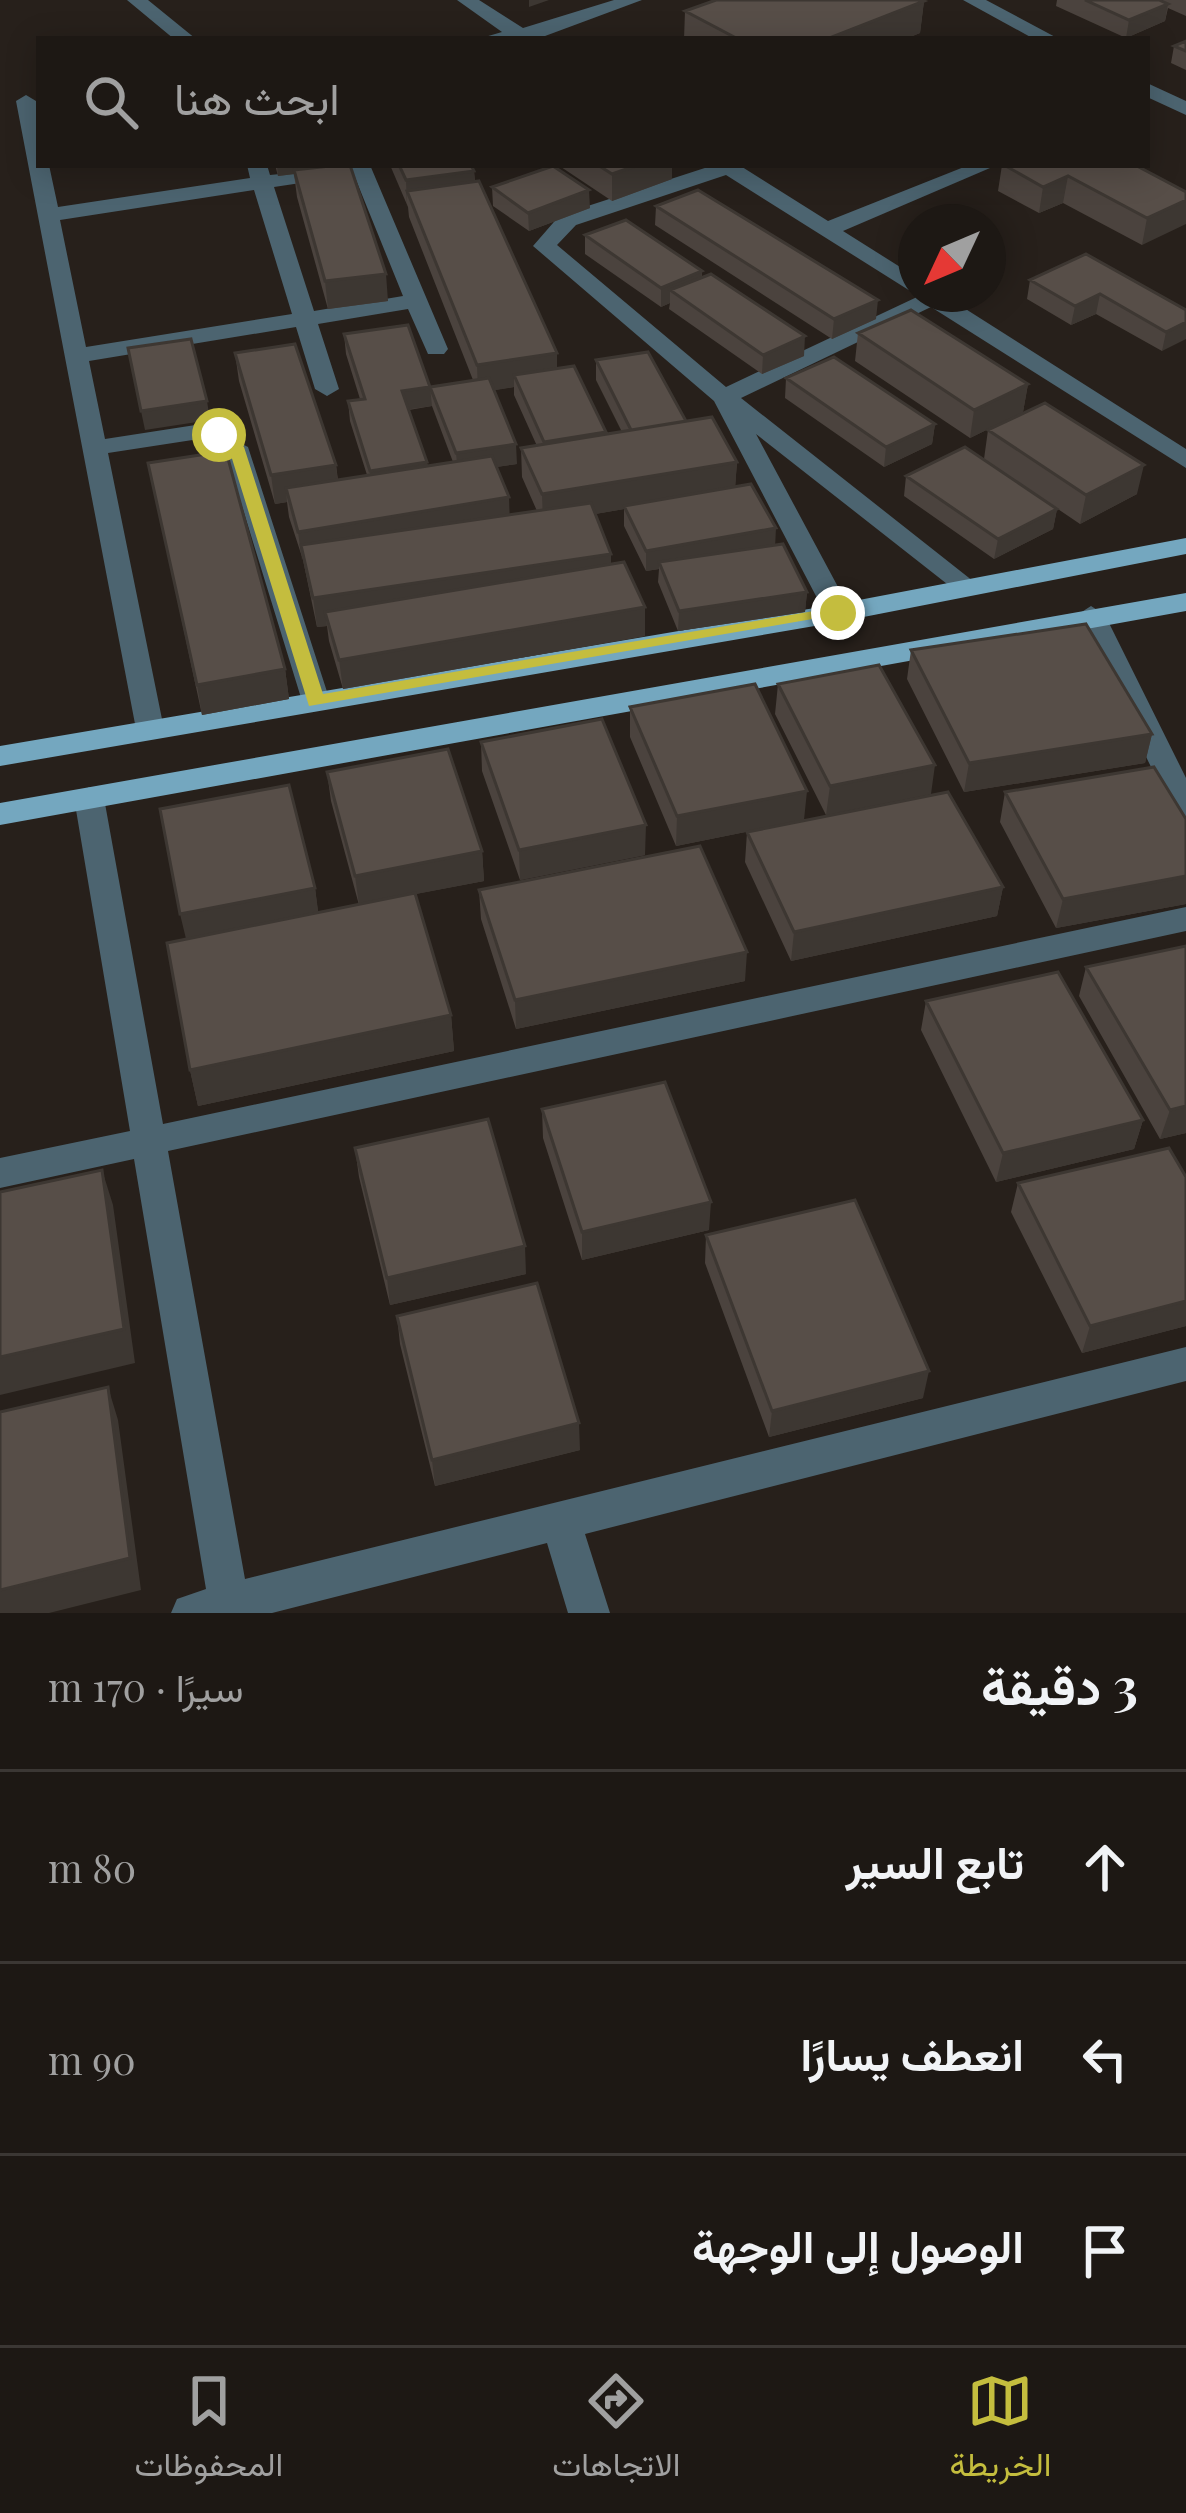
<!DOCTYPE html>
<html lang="ar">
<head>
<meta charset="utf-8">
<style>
  :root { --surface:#1d1814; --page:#2a2522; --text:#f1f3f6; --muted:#a0a0a0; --line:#3b3734; --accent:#c4bd3e }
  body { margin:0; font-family:"Playfair Display",Vazirmatn,serif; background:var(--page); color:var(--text); direction:rtl }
  .compass { position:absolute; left:898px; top:204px; width:108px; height:108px; border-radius:50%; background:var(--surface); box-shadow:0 6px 30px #0003; rotate:226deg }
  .stop { position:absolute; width:36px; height:36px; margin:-27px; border:9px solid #c4bd3e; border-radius:50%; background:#fff }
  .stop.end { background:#c4bd3e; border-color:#fff; box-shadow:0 3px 12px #0008 }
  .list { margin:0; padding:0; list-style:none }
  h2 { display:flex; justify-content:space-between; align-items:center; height:156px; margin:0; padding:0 48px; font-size:51px }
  h2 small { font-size:39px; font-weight:400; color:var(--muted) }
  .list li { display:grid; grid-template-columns:78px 1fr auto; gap:36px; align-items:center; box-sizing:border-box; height:192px; padding:0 48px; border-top:3px solid var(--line) }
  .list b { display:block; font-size:45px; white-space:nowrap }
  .list em { font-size:39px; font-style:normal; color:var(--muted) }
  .icon { flex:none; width:66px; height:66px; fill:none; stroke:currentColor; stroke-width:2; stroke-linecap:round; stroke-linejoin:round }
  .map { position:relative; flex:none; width:1186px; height:1613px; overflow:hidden; direction:ltr }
  .search { position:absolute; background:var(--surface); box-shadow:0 6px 30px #0003; left:36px; right:36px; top:36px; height:132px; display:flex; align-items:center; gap:30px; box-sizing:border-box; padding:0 42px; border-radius:0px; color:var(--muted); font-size:45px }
  .sheet { height:732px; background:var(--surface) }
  nav { display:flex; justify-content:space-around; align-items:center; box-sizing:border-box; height:168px; border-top:3px solid var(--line); background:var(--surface); font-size:33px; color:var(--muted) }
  nav a { display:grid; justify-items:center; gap:6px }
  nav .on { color:var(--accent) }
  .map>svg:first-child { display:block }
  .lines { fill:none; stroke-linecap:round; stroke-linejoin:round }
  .minor { fill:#4c6470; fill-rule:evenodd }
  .major { fill:#74a7bf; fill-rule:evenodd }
  .wall { fill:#4b433e; fill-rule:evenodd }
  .shaded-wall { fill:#3d3732 }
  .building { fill:#574e48; stroke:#3d3732; stroke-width:3 }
  .route { fill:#c4bd3e }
</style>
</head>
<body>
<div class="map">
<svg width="1186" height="1613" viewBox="0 0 1186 1613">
  <rect width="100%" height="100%" fill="#27201b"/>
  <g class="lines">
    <path class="minor" d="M127 0H148L196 39H174Z
      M457 0H479L523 28 614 0H642L537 39H478L502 32Z
      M963 0H986L1059 39H1034Z
      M1147 83 1186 101V115L1147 97Z
      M26 95 36 101 39 165H49L58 207 250 178 247 165H267L270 175 370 165 448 349 444 354H428L408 309 318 324 339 389 327 396 315 389 296 327 89 361 105 439 202 424 248 447 330 701 326 708 316 711 302 701 225 451 199 439 108 453 164 729 150 739 136 729 16 101ZM354 175 403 296 314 311 274 187ZM254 190 292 314 86 347 60 220Z
      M714 165H739L828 221 969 165H997L843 231 916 277V294H942L1186 449V468L931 307 741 398 978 585 965 593 956 591 756 434 852 613 838 622 828 619 714 401 533 246 560 215ZM726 175 915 294 917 297 726 387 557 245 576 225Z
      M1091 606 1105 615 1186 778V819L1171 808 1077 615Z
      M89 787 104 798 163 1124 1186 907V931L168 1151 245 1579 1186 1347V1381L585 1534 610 1613H568L547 1543 272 1613H171L177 1599 206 1589 134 1159 0 1188V1158L130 1131 74 798Z"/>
    <path class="major" d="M1186 538V554L838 622 0 766V746L838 604Z
      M1186 593V611L0 825V803Z"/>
  </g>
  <path class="wall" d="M1057 0H1186V16L1168 8 1165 21 1126 38 1056 6Z
    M924 1 920 33 905 39H684L685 11Z
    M1186 41V70L1171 63 1174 46Z
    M275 165H350L388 301 328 309 297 197 294 174 278 176Z
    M390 165H471L474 171 475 182 557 369 606 432V435L622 432 596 380V360L686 421 737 462 735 487 807 592 805 612 678 631 658 582 659 569 646 571 624 526V509L595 514 611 554V564L645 636 343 689 329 641 327 626 317 627 303 560 289 517 287 502 275 504 239 381 235 353 336 465 338 480 367 475 350 421 348 401 360 399 346 354 344 334 430 387 473 380 409 217 408 207ZM514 387V395L537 446 521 448 522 477 537 511 509 515V497L496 467 517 464 494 390ZM432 406 453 462 428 466 409 410Z
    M558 165H672V179L612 201Z
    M1002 165 1186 192 1142 245 1063 203 1039 213 998 191Z
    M492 187 590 208 529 231 493 206Z
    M656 206 876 319 832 339 655 225Z
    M585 235 702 271V277L804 356 762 374 669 309 670 303 661 307 585 254Z
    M1030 280 1186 310 1162 351 1096 314 1071 325 1027 299Z
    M858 333 1028 384 1023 412 970 438 855 361Z
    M786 378 935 424 932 444 884 467 785 398Z
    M988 430 1137 494 1080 524 984 459Z
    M148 463 285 669 289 699 202 715Z
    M906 476 1057 509 1053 529 994 559 904 496Z
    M911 650 1152 734 1145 763 964 792 907 679Z
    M778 684 931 794 826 815 775 714Z
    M630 707 804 820 676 846 630 737Z
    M481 742 645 855 520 880 482 771Z
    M327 772 482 851 484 881 415 894 451 1015 454 1051 198 1106 190 1070 186 939 315 888 318 913 359 905 331 801Z
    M1005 792 1186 819V904L1056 928 1000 822Z
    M747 832 1003 887 997 916 791 961 745 862Z
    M479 890 745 981 516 1029 481 919Z
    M1086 967 1186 1133 1160 1139 1079 996Z
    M926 1001 1143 1120 1134 1149 996 1182 921 1030Z
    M542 1109 709 1230 582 1260 543 1138Z
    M355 1148 526 1274 390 1305 359 1177Z
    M1186 1177V1326L1082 1353 1011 1212 1018 1183Z
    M706 1235 923 1398 769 1437 705 1263Z
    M397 1316 580 1450 435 1486 400 1344Z"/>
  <path class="shaded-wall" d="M529 0H549L529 7Z
    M924 1 920 33 905 39H827Z
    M1168 4 1165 21 1126 38 1129 20Z
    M277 165H343V168L278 176Z
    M638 165H672V179L612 201V174Z
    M474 171 476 198 407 191V207L406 180Z
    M1068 176 1063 203 1039 213 1043 187Z
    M589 190 590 208 529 231 528 213Z
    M1186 200V224L1142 245 1147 218Z
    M702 271 701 290H670V303L661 307V288Z
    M386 274 388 301 328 309 325 281Z
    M1100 294 1096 314 1071 325 1075 306Z
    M878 300 876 319 832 339 834 319Z
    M1186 322V339L1162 351 1166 332Z
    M805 336 804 356 762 374 763 355Z
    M557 353V381L514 375V387L478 393 477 365Z
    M1028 384 1023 412 970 438 974 410Z
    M430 387 432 406 404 410 402 391Z
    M207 401 210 420 145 430 141 411Z
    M935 424 932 444 884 467 886 447Z
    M606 432 605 452 544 462V442Z
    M516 444 517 464 458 473 456 453Z
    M427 462 429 482 372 491 370 471Z
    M737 462 735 490 543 523 542 494Z
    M336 465 339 494 286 488 287 502 275 504 271 475Z
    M1144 465 1137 494 1080 524 1086 495Z
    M509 497 510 526 301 545 302 561 298 532Z
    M1057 509 1053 529 994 559 998 539Z
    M776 528 775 548 659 562V569L646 571V551Z
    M611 554V583L325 612 327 626 317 627 313 598Z
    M807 592 805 612 678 631 679 611Z
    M645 607V636L343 689 339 660Z
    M285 669 289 699 202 715 197 685Z
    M1152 734 1145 763 964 792 969 763Z
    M935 765 931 794 826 815 830 786Z
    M807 791 804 820 676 846 677 816Z
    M646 825 645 855 520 880 519 850Z
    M482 851 484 881 359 905 355 876Z
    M1186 876V904L1056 928 1063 899Z
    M1003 887 997 916 791 961 794 932Z
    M315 888 319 917 187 943 180 914Z
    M747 952 745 981 516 1029 515 1000Z
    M451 1015 454 1051 198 1106 190 1070Z
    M1186 1106V1133L1160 1139 1170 1110Z
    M1143 1120 1134 1149 996 1182 1003 1153Z
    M102 1170 113 1205 135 1363 0 1395V1357Z
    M711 1202 709 1230 582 1260V1232Z
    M525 1246 526 1274 390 1305 387 1278Z
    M1186 1301V1326L1082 1353 1090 1326Z
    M929 1371 923 1398 769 1437 772 1411Z
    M108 1387 118 1420 141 1590 49 1613H0V1590Z
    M579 1423 580 1450 435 1486 432 1460Z"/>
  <path class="building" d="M716 0H921L924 1 827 39H738L685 11Z
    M1085 0H1159L1168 4 1129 20Z
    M1186 41V51L1174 46Z
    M339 165H350L386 274 325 281 294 170Z
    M399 165H471L474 171 406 180Z
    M598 165H638L612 174Z
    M1004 165H1135L1186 192V200L1147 218 1068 176 1043 187Z
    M553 166 589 190 528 213 492 187Z
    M479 181 557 353 477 365 407 191Z
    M698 190 878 300 834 319 656 206Z
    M626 220 702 271 661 288 585 235Z
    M1086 254 1186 310V322L1166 332 1100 294 1075 306 1030 280Z
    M711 274 805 336 763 355 670 290Z
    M911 310 1028 384 974 410 858 333Z
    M408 325 430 387 489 378 516 444 456 453 430 387 402 391 427 462 370 471 348 401 365 399 344 334Z
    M191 339 207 401 141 411 128 348Z
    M295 344 336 465 271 475 235 353Z
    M648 352 686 421 631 430 596 360Z
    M834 357 935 424 886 447 786 378Z
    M574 366 606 432 544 442 514 375Z
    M1045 403 1144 465 1086 495 988 430Z
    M712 417 737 462 542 494 521 448Z
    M965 447 1057 509 998 539 906 476Z
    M226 451 285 669 197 685 148 463Z
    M492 456 509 497 298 532 286 488Z
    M751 484 776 528 646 551 624 506Z
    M591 503 611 554 313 598 301 545Z
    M783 544 807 592 679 611 659 562Z
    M624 562 645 607 339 660 325 612Z
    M1086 624 1152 734 969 763 911 650Z
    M879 665 935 765 830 786 778 684Z
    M755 684 807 791 677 816 630 707Z
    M602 719 646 825 519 850 481 742Z
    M448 749 482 851 355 876 327 772Z
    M1154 767 1186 819V876L1063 899 1005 792Z
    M289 785 315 888 180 914 160 809Z
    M948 792 1003 887 794 932 747 832Z
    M700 846 747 952 515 1000 479 890Z
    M415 893 451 1015 190 1070 167 943Z
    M1186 946V1106L1170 1110 1086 967Z
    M1058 972 1143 1120 1003 1153 926 1001Z
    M665 1082 711 1202 582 1232 542 1109Z
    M488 1119 525 1246 387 1278 355 1148Z
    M1169 1148 1186 1177V1301L1090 1326 1018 1183Z
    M102 1170 124 1329 0 1357V1192Z
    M855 1200 929 1371 772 1411 706 1235Z
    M537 1283 579 1423 432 1460 397 1316Z
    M108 1387 130 1558 0 1590V1412Z"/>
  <path class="route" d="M213 432H224L244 447 323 694 838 607 847 613 309 706 229 449 213 438Z"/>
</svg>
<svg class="compass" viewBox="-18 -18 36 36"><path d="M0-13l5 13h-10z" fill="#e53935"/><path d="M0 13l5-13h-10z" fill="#a0a0a0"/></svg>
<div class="stop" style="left:219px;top:435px"></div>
<div class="stop end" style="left:838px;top:613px"></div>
<div class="search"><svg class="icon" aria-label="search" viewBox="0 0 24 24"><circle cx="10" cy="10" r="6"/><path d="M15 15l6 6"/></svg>ابحث هنا</div>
</div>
<section class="sheet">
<h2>3 دقيقة<small>سيرًا · 170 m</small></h2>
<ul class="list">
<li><svg class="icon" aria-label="ahead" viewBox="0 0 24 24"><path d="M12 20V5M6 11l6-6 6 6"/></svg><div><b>تابع السير</b></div><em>80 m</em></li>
<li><svg class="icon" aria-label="left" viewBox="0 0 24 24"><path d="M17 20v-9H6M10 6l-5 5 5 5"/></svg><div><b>انعطف يسارًا</b></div><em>90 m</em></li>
<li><svg class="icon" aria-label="arrive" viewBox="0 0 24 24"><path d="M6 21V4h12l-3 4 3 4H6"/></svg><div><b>الوصول إلى الوجهة</b></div></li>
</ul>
</section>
<nav>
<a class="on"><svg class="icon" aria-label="map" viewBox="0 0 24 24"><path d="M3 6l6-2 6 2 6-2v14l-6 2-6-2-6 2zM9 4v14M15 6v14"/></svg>الخريطة</a>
<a><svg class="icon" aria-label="directions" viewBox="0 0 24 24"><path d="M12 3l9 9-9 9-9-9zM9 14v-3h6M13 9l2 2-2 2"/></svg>الاتجاهات</a>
<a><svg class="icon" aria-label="saved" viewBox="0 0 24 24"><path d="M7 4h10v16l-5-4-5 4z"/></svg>المحفوظات</a>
</nav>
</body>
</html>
